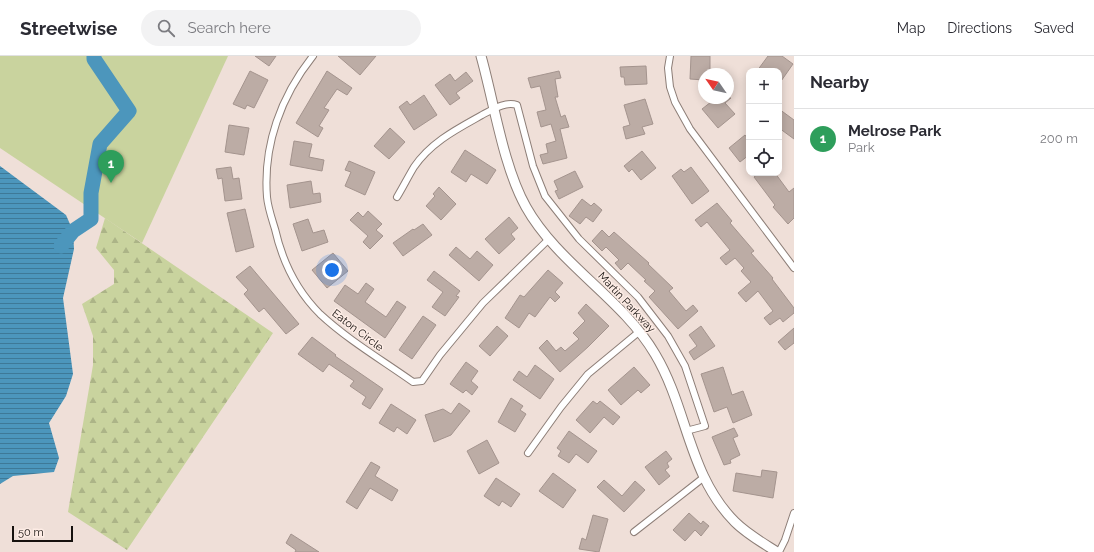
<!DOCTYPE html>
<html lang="en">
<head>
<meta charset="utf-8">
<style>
  :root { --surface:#fff; --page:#f2f2f3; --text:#2b2b33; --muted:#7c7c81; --line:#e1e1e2; --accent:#ea580c }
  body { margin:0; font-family:Raleway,sans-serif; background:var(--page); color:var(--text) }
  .controls { position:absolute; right:12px; top:12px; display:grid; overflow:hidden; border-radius:8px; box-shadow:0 2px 10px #0003 }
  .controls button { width:36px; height:36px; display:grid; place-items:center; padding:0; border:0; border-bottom:1px solid var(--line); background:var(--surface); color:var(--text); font:20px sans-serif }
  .compass { position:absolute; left:698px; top:12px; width:36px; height:36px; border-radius:50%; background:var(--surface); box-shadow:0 2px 10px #0003; rotate:304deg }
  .scale { position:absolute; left:12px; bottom:10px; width:61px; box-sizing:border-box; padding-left:4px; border:2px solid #16110e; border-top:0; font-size:11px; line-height:14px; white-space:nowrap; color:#16110e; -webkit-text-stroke:3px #fdece5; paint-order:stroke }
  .you { position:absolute; left:332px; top:214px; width:14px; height:14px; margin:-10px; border:3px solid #fff; border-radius:50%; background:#1a73e8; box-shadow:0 0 0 6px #1a73e833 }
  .badge { display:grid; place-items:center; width:26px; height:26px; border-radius:50%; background:var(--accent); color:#fff; font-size:13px; font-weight:700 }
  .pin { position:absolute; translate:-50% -33px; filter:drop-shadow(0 1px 2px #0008) }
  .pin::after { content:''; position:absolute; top:21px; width:14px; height:12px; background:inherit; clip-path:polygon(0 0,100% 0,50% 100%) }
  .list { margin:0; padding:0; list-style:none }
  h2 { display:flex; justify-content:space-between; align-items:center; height:52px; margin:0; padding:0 16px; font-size:17px }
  h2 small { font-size:13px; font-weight:400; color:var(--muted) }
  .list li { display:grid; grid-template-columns:26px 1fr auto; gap:12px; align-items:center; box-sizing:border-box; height:60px; padding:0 16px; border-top:1px solid var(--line) }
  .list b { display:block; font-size:15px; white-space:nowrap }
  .list p { margin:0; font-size:13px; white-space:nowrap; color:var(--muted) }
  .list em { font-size:13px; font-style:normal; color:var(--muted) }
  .icon { flex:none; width:22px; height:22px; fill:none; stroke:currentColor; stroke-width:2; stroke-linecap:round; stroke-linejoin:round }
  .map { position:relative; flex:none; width:794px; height:496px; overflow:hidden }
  header { display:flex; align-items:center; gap:24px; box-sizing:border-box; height:56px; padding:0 20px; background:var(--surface); border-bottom:1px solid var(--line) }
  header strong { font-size:19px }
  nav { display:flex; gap:22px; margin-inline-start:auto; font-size:14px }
  .search { width:280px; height:36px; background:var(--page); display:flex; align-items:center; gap:10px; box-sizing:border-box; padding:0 14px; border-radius:22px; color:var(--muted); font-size:15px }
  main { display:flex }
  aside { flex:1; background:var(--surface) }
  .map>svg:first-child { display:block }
  .forest { fill:url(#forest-firs) }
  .park { fill:#c9d39e }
  .water { fill:url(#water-rules) }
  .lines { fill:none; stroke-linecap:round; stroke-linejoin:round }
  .river { stroke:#4c96bc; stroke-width:15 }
  .building { fill:#bcaca5; stroke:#a4948e }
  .street-casing { stroke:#8d7e77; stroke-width:8 }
  .secondary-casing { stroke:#8d7e77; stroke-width:11 }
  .street { stroke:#fff; stroke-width:6 }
  .secondary { stroke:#fff; stroke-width:9 }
  .labels { text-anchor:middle; stroke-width:3; stroke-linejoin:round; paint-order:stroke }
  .street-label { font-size:11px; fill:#16110e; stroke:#fdece5 }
</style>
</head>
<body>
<header>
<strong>Streetwise</strong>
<div class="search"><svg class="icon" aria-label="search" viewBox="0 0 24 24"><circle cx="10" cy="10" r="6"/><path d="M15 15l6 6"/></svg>Search here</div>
<nav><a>Map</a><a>Directions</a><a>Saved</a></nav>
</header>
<main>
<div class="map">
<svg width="794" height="496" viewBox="0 0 794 496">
  <defs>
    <pattern id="forest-firs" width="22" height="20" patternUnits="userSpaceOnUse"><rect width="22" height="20" fill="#c9d39e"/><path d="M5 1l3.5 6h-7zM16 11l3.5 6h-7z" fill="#acb487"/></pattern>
    <pattern id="water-rules" width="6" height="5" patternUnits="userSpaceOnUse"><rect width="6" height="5" fill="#4c96bc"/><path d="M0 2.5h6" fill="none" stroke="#3e7997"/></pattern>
  </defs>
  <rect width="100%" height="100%" fill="#efdfd8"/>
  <path class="forest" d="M105 162 273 277 127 494 68 456 93 309V280L82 248 114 228V214L96 192Z"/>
  <path class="park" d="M0 0H228L142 187 0 92Z"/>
  <path class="water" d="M0 110 66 159 73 175 74 193 63 242 73 318 66 340 49 367 59 402 54 416 13 420 0 428Z"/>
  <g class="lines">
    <path class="river" d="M61 190 73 175 91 163V137L100 88 129 55 94 3V0"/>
  </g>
  <path class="building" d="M255 0H276L269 10Z
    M338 0H376L360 19Z
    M691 0H710V18H704V24L690 23Z
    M768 0H782L793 8 779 28V15H757Z
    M646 10 647 28 625 29 624 21H621L620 11Z
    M250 15 268 24 254 52 247 49 245 53 233 48Z
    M327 15 352 32 347 39 337 33 324 52 329 54 319 70 323 72 318 81 296 67Z
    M559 15 561 22 555 23 558 41H555L561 61 565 59 569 71 560 73 567 102 543 108 540 99 548 97 546 88 556 85 551 68 541 71 537 56 546 54 540 30 531 32 528 22Z
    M466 16 473 25 456 37 460 42 450 49 435 29 450 18 455 25Z
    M424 39 437 59 414 74 399 51 407 45 410 49Z
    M716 42H731L725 47 735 58 718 72 702 53Z
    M645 43 653 68 642 71 645 78 626 83 623 71 630 69 624 49Z
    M779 53 794 64V83L779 72Z
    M229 69 249 72 244 99 225 96Z
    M390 72 405 86 389 103 374 90Z
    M745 79 749 84V99L740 106 729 92Z
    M294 85 312 88 309 101 324 104 322 115 290 109Z
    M465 94 496 114 487 128 471 118 466 126 451 116Z
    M642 95 656 112 641 124 632 113 629 116 624 110Z
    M349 105 375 116 365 139 345 130 351 116 345 114Z
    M231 111 233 123 239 122 242 143 225 145 222 122 218 123 216 113Z
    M691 111 709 135 692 148 672 120 681 113 684 116Z
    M575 115 583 131 559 143 555 135 558 134 554 125Z
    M759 117H775L789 136 794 132V162L788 168 773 151 775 149 754 121Z
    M311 125 313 138 320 137 321 146 290 152 287 129Z
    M439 131 456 148 441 164 426 150 435 140 433 138Z
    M582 143 591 150 594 147 602 154 593 166 586 161 580 168 569 160Z
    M717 147 732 165 730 167 754 195 751 197 773 222 772 223 794 252V257L783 266 780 262 770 269 764 262 773 255 758 235 746 246 738 237 751 226 741 215 744 212 735 202 726 209 720 202 730 194 707 166 701 171 695 164Z
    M245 153 254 191 236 196 227 157Z
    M368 155 382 168 376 174 383 180 370 193 363 186 368 180 350 164 358 156 363 161Z
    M509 161 518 172 511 178 515 183 499 198 485 183Z
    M308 163 313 177 324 174 328 186 302 195 293 168Z
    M423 168 432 179 403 200 393 187 413 173 414 174Z
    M602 174 609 181 614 176 649 207 648 208 673 232 669 235 686 255 693 249 698 255 678 273 649 241 655 235 644 225 646 224 628 207 621 214 615 207 619 204 606 191 602 195 592 185Z
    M456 191 470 203 477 195 493 209 479 225 449 199Z
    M333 197 348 215 327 232 312 214Z
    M250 210 299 268 286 278 264 252 259 256 244 238 248 234 236 221Z
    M548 214 563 227 555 236 560 241 555 246 550 241 535 261 529 257 519 272 505 262 520 239 524 241Z
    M434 215 460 235 456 240 459 241 445 260 432 251 443 236 427 224Z
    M366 227 374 233 365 246 386 261 397 245 406 251 385 282 334 245 345 229 358 238Z
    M586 248 609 270 588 291 560 316 539 292 547 284 556 295 561 291 565 295 579 283 573 277 585 265 578 257Z
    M423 260 436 269 412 303 399 294Z
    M497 270 508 280 490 300 479 290Z
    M701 270 715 290 694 304 689 296 697 290 689 279Z
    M794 272V287L785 294 778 286Z
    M312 281 336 299 335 300 383 333 370 353 362 348 366 341 350 330 354 325 329 308 323 316 298 298Z
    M466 306 478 315 471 325 478 331 472 339 466 334 463 337 450 328Z
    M535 309 554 323 540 343 513 324 519 315 527 321Z
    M634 311 650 329 641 337 638 334 621 349 608 334Z
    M723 311 732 339 743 335 752 359 733 367 727 351 714 356 701 318Z
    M511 342 523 350 520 354 526 358 515 376 498 366Z
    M593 345 597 348 600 345 620 361 613 369 604 361 590 377 576 364Z
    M459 347 470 355 451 379 434 386 425 359 443 353 451 358Z
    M391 348 416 364 407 378 397 371 394 376 379 367Z
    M734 372 738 380 733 382 740 399 730 404 731 407 724 409 712 381Z
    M569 375 597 395 588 407 576 398 569 407 558 400 561 395 557 392Z
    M487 384 499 407 479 418 467 395Z
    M666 395 672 403 667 407 669 411 665 414 670 420 659 429 645 411Z
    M371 406 380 411 375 420 398 434 392 445 370 432 357 453 346 446Z
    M762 414 777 416 773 442 733 435 736 417 761 421Z
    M553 417 576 434 563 452 539 435Z
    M496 422 520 438 511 451 502 445 499 450 484 440Z
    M604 424 622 440 635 425 645 434 624 456 597 431Z
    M689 457 701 468 703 465 709 470 701 480 695 474 685 485 673 474Z
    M593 459 608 463 599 496 579 493 582 482 586 484Z
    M291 478 319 496H295L296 494 286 487Z"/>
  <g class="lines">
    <g class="street-casing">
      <path id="street" d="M313 0C281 40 263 89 267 141 268 152 272 163 275 173 282 204 297 235 320 258 348 284 382 304 413 326L422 325 440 299 483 247 549 183
        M670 0 668 12 670 31 675 46 690 73 794 212
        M397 141C403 131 408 121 414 111 431 86 457 73 482 59 492 54 505 45 517 49L533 110 545 140 579 183 638 241 668 280 685 310 705 370 686 375
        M528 397 561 351 588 318 640 275
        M634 476 703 422
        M779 496 785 484 794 457"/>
    </g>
    <g class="secondary-casing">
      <path id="secondary" d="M481 0C494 46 503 110 526 151 558 208 622 242 655 298 688 353 688 419 735 466 747 478 763 487 777 496"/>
    </g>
    <use href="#street" class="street"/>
    <use href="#secondary" class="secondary"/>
  </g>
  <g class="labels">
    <g class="street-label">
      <text transform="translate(627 246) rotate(47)" y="4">Martin Parkway</text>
      <text transform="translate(358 274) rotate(37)" y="4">Eaton Circle</text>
    </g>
  </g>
</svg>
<div class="controls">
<button>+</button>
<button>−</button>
<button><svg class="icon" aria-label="locate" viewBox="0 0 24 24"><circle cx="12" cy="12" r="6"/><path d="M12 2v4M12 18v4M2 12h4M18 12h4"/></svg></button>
</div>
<svg class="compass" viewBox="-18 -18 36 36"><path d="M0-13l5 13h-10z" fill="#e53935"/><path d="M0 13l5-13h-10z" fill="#7c7c81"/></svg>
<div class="scale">50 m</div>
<div class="you"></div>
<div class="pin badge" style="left:111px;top:127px;background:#2e9e5b">1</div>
</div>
<aside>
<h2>Nearby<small></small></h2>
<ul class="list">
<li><span class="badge" style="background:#2e9e5b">1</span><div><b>Melrose Park</b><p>Park</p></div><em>200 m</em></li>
</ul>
</aside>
</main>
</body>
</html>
